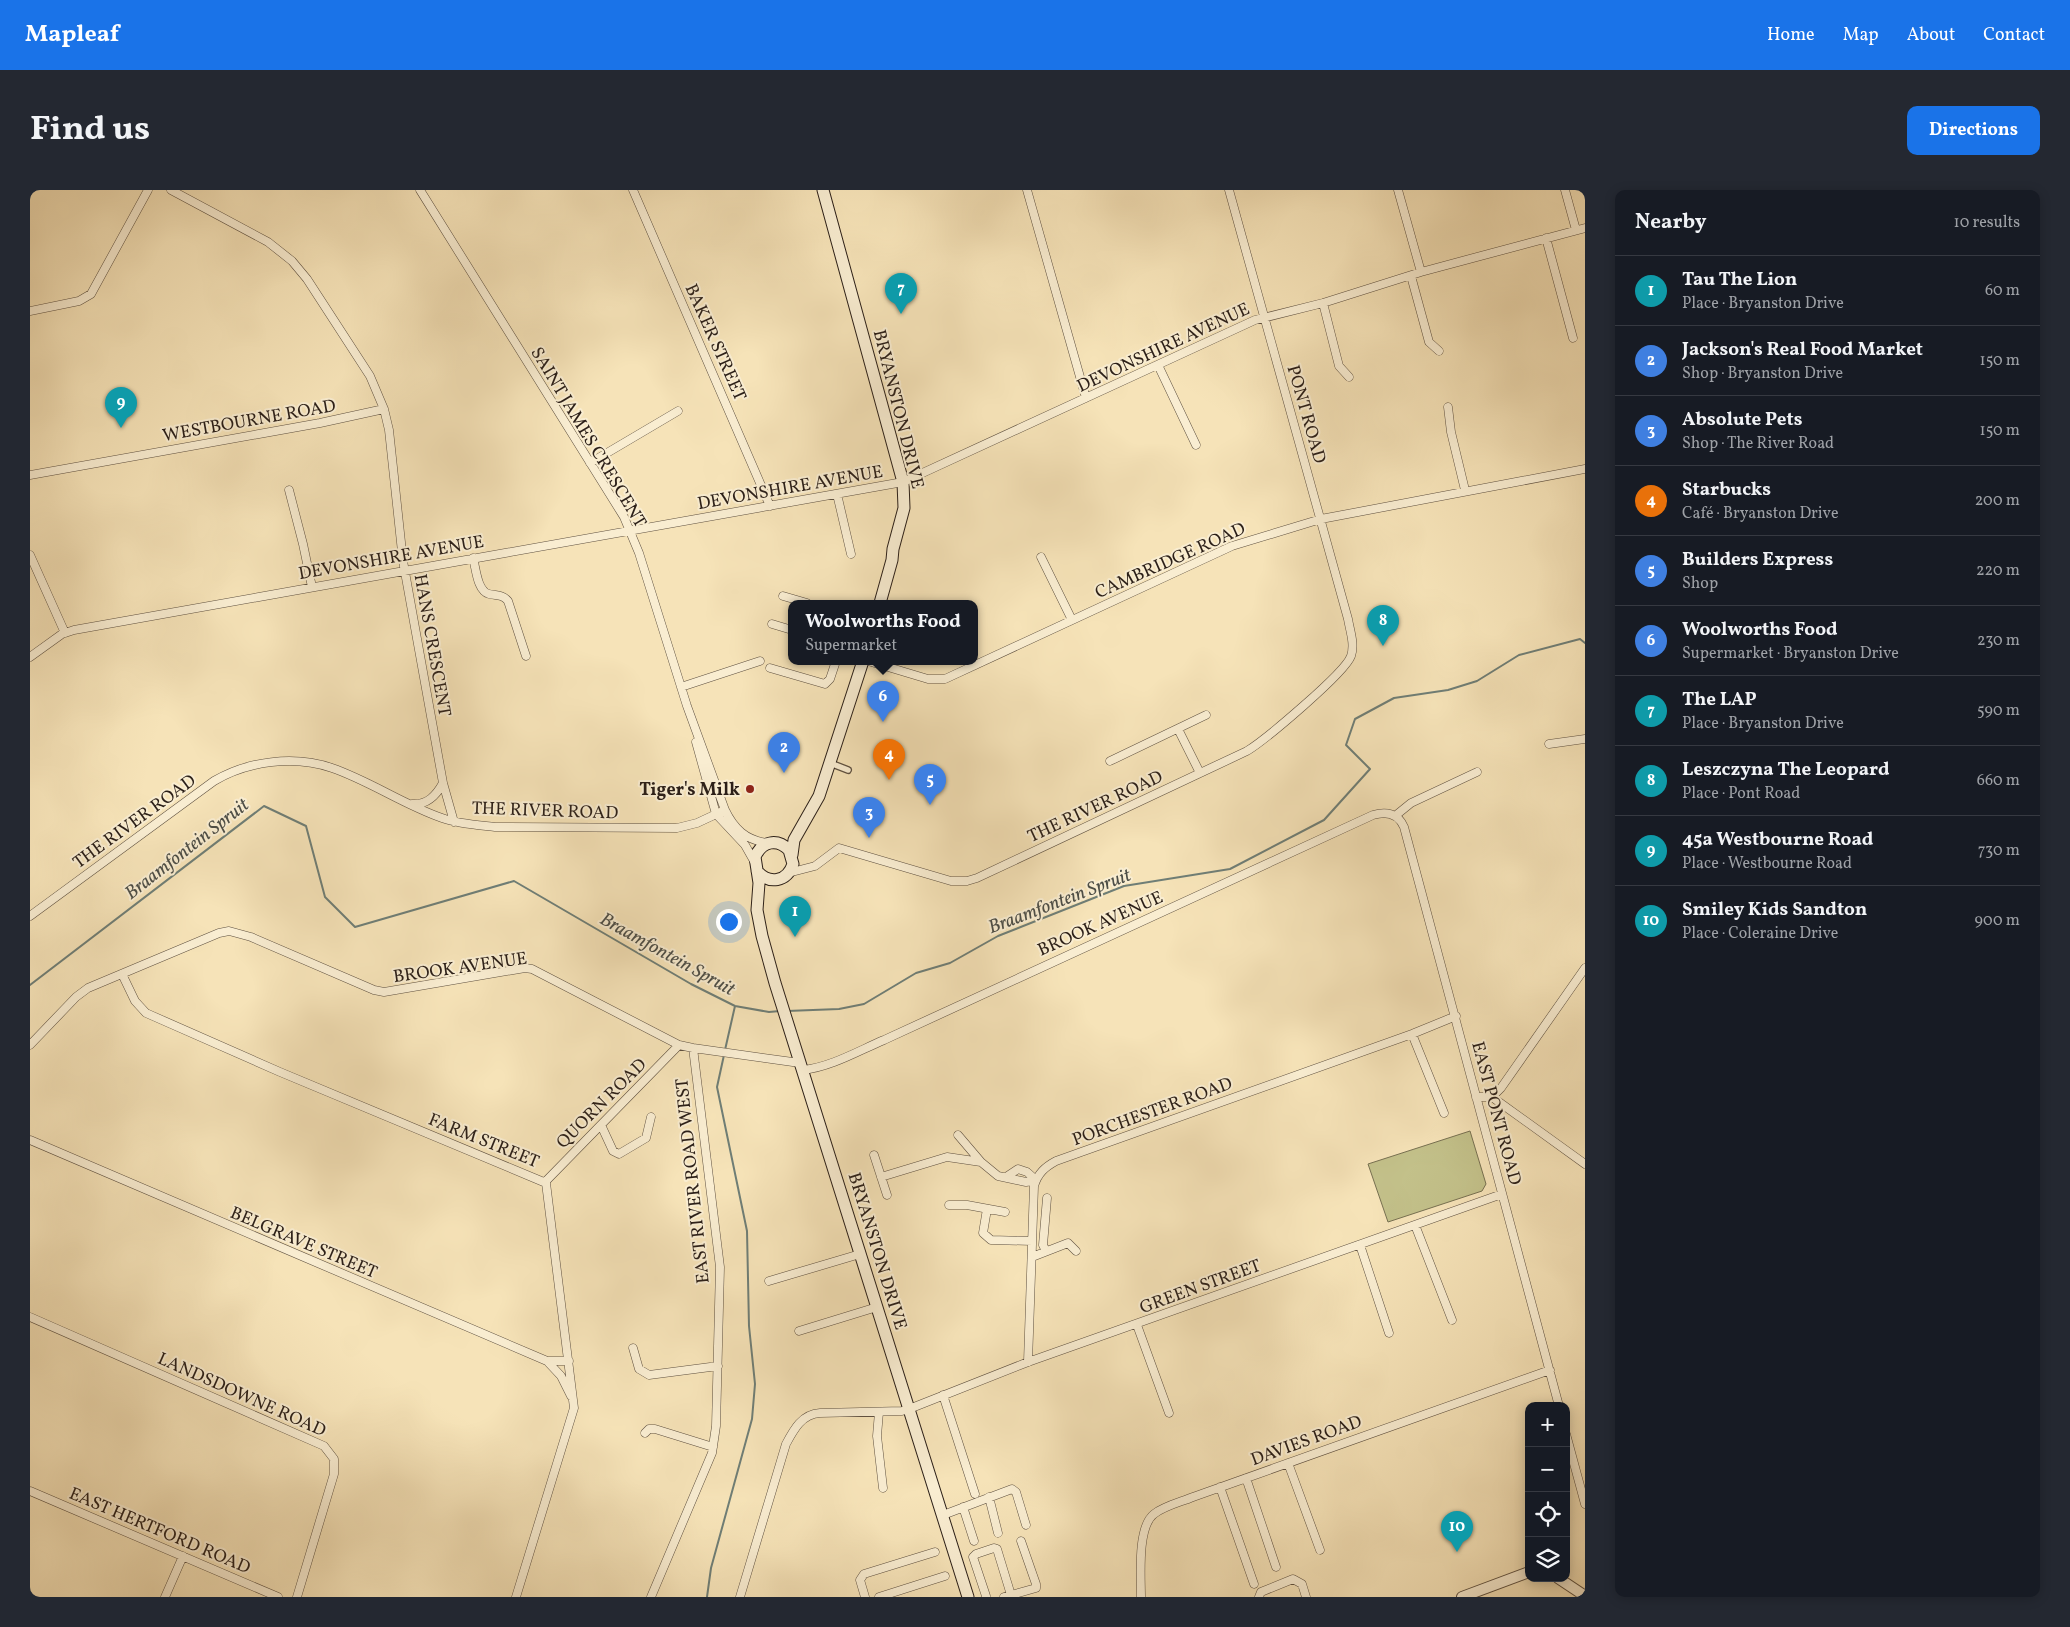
<!DOCTYPE html>
<html lang="en">
<head>
<meta charset="utf-8">
<style>
  :root { --surface:#171b24; --page:#242831; --text:#f1f3f6; --muted:#9ea1a6; --line:#363941; --accent:#1a73e8 }
  body { margin:0; font-family:Vollkorn,serif; background:var(--page); color:var(--text) }
  .controls { position:absolute; right:15px; bottom:15px; display:grid; overflow:hidden; border-radius:10px; box-shadow:0 2px 12px #0003 }
  .controls button { width:45px; height:45px; display:grid; place-items:center; padding:0; border:0; border-bottom:1px solid var(--line); background:var(--surface); color:var(--text); font:25px sans-serif }
  .you { position:absolute; left:698px; top:731px; width:18px; height:18px; margin:-12px; border:4px solid #fff; border-radius:50%; background:#1a73e8; box-shadow:0 0 0 8px #1a73e833 }
  .badge { display:grid; place-items:center; width:32px; height:32px; border-radius:50%; background:var(--accent); color:#fff; font-size:16px; font-weight:700 }
  .pin { position:absolute; translate:-50% -41px; filter:drop-shadow(0 1px 2px #0008) }
  .pin::after { content:''; position:absolute; top:26px; width:18px; height:15px; background:inherit; clip-path:polygon(0 0,100% 0,50% 100%) }
  .popup { position:absolute; left:758px; top:410px; width:190px; height:65px; box-sizing:border-box; display:grid; place-content:center; border-radius:10px; background:var(--surface); filter:drop-shadow(0 1px 4px #0005); font-size:16px; white-space:nowrap; color:var(--muted) }
  .popup b { font-size:19px; color:var(--text) }
  .popup::after { content:''; position:absolute; left:50%; top:100%; margin-left:-10px; border:10px solid transparent; border-top-color:var(--surface) }
  .list { margin:0; padding:0; list-style:none }
  h2 { display:flex; justify-content:space-between; align-items:center; height:65px; margin:0; padding:0 20px; font-size:21px }
  h2 small { font-size:16px; font-weight:400; color:var(--muted) }
  .list li { display:grid; grid-template-columns:32px 1fr auto; gap:15px; align-items:center; box-sizing:border-box; height:70px; padding:0 20px; border-top:1px solid var(--line) }
  .list b { display:block; font-size:19px; white-space:nowrap }
  .list p { margin:0; font-size:16px; white-space:nowrap; color:var(--muted) }
  .list em { font-size:16px; font-style:normal; color:var(--muted) }
  .icon { flex:none; width:28px; height:28px; fill:none; stroke:currentColor; stroke-width:2; stroke-linecap:round; stroke-linejoin:round }
  .map { position:relative; flex:none; width:1555px; height:1407px; overflow:hidden; border-radius:10px }
  header { display:flex; align-items:center; gap:30px; box-sizing:border-box; height:70px; padding:0 25px; background:var(--accent); color:#fff }
  header strong { font-size:24px }
  nav { display:flex; gap:28px; margin-inline-start:auto; font-size:18px }
  .intro { display:flex; align-items:center; justify-content:space-between; box-sizing:border-box; height:120px; padding:0 30px }
  h1 { margin:0; font-size:35px }
  .button { padding:12px 22px; border-radius:10px; background:var(--accent); color:#fff; font-size:18px; font-weight:700 }
  main { display:flex; gap:30px; padding:0 30px }
  aside { flex:1; background:var(--surface); border-radius:10px; box-shadow:0 2px 12px #0003 }
  .map>svg:first-child { display:block }
  .grass { fill:#c3c18a; stroke:#777051 }
  .lines { fill:none; stroke-linecap:round; stroke-linejoin:round }
  .stream { stroke:#6f7e76; stroke-width:2 }
  .pedestrian-casing { stroke:#5e5040; stroke-width:8 }
  .minor-casing { stroke:#5e5040; stroke-width:9 }
  .tertiary-casing { stroke:#5e5040; stroke-width:12 }
  .secondary-casing { stroke:#2b1f18; stroke-width:13 }
  .pedestrian { stroke:#f9edd1; stroke-width:5.5 }
  .minor { stroke:#f9edd1; stroke-width:8 }
  .tertiary { stroke:#f9edd1; stroke-width:10 }
  .secondary { stroke:#f9edd1; stroke-width:11 }
  .poi-dot { fill:#8f2418; stroke:#f9edd1; stroke-width:2 }
  .labels { text-anchor:middle; stroke-width:4; stroke-linejoin:round; paint-order:stroke }
  .street-label { font-size:18px; fill:#2b1f18; stroke:#f9edd1 }
  .poi-label { font-size:18px; font-weight:bold; fill:#2b1f18; stroke:#f9edd1; text-anchor:end }
  .water-label { font-size:19px; font-style:italic; fill:#4d4e47; stroke:#f9edd1 }
</style>
</head>
<body>
<header>
<strong>Mapleaf</strong>
<nav><a>Home</a><a>Map</a><a>About</a><a>Contact</a></nav>
</header>
<div class="intro"><h1>Find us</h1><a class="button">Directions</a></div>
<main>
<div class="map">
<svg width="1555" height="1407" viewBox="0 0 1555 1407">
  <rect width="100%" height="100%" fill="#f6e3b8"/>
  <filter id="stains"><feTurbulence type="fractalNoise" baseFrequency=".004" numOctaves="4"/><feColorMatrix values="0 0 0 0 .2 0 0 0 0 .09 0 0 0 0 .02 0 0 0 .5 -.17"/></filter>
  <radialGradient id="worn" r=".72"><stop offset=".6" stop-color="#630" stop-opacity="0"/><stop offset="1" stop-color="#630" stop-opacity=".3"/></radialGradient>
  <path class="grass" d="M1440 941 1456 994 1452 1001 1358 1032 1338 974Z"/>
  <g class="lines">
    <path class="stream" d="M0 795 234 616 276 636 295 707 325 737 484 691 661 794 705 816 739 822 750 821
      M757 821 809 819 834 814 886 783 920 773 968 746 1094 696 1200 679 1294 630 1340 579 1316 555 1325 529 1364 508 1418 500 1447 491 1489 465 1550 449 1555 453
      M695 860 705 816
      M677 1407 681 1378 722 1229 725 1194 719 1136 717 1041 687 897 694 865"/>
    <g class="pedestrian-casing">
      <path id="pedestrian" d="M800 573 818 580"/>
    </g>
    <g class="minor-casing">
      <path id="minor" d="M141 0 238 52 262 71 277 89 340 186 354 219 359 240 373 371 413 593 424 632
        M390 0 594 327 609 363 657 516 695 620C704 639 716 650 737 653
        M603 0 740 316
        M997 0 1056 208
        M1368 0 1391 82
        M1535 0 1546 40
        M1516 48 1543 148
        M1381 86 1399 152 1409 161
        M1293 113 1309 176 1319 187
        M0 121 49 111 61 104 118 0
        M1128 175 1166 255
        M1418 217 1421 242 1435 300
        M560 273 648 221
        M0 285 290 233 354 219
        M259 300 273 354 282 397
        M807 304 821 364
        M0 365 35 443
        M1011 367 1042 430
        M443 368C446 378 447 401 459 404 467 406 472 404 478 411L496 466
        M753 406 777 413
        M742 434 762 440
        M0 467 32 444 44 440 873 292 1225 130 1293 113 1391 82 1555 38
        M838 471 898 489H915L1202 356 1291 329 1555 279
        M740 478 795 494 800 489 806 471
        M651 497 730 471
        M1148 539 1170 583
        M666 552 686 624 715 655 724 671
        M1519 554 1555 549
        M1080 571 1176 525
        M382 614C397 615 406 606 413 593
        M1365 626 1381 613 1447 582
        M758 683 785 676 809 658 921 691H937L947 688 1217 561C1235 550 1315 483 1321 466 1325 454 1320 441 1318 429L1199 0
        M0 726 184 591C218 571 264 565 302 578 340 591 374 615 412 628 429 634 447 635 465 637L647 638 667 633 695 620
        M92 784 105 811 116 823 250 882 516 993 544 1218 486 1407
        M1382 844 1414 923
        M0 855 46 807 58 798 189 743 199 741 221 747 344 800 354 802 495 778 502 779 649 855 663 858 770 873
        M773 880C801 877 828 861 854 850L1343 625C1356 621 1368 623 1374 637L1529 1216
        M1446 907H1462L1555 974
        M1462 907 1471 898 1555 778
        M571 935 583 961 589 964 616 948 621 927
        M928 945 951 972
        M0 950 517 1171H539
        M844 965 857 1005
        M851 987 917 967 951 972 968 986 996 992 1006 990
        M976 987 988 979 997 982 1006 990
        M515 992 649 855
        M919 1015H937L975 1022
        M957 1019 953 1043 961 1050 1002 1051
        M1385 1035 1422 1130
        M1330 1055 1359 1143
        M1016 1061 1013 1055 1017 1008
        M1002 1067 1038 1053 1046 1061
        M739 1091 830 1064
        M0 1127 294 1256 304 1269V1284L267 1407
        M1107 1135 1139 1223
        M769 1141 847 1117
        M603 1158 609 1179 619 1185 688 1176
        M517 1171 531 1186 541 1206
        M998 1172 1004 996C1008 983 1015 977 1026 971L1382 844 1426 826
        M913 1205 945 1304
        M849 1222 847 1246 853 1298
        M615 1243 619 1239H625L683 1257
        M1536 1244 1555 1314
        M1258 1273 1290 1360
        M1216 1288 1246 1377
        M1190 1297 1224 1394
        M0 1301 248 1407
        M959 1307 968 1343
        M933 1317 944 1351
        M913 1325 982 1299 986 1302 996 1335
        M956 1406 943 1367 946 1364 964 1358 967 1359 981 1405
        M135 1407 153 1366
        M621 1407 682 1263 686 1236 690 1077 663 858
        M710 1407 756 1254C764 1239 772 1224 790 1223L872 1221 879 1219 998 1172 1472 1004
        M835 1407 830 1390 834 1384 905 1362
        M849 1407 915 1386
        M974 1407 1006 1398V1394L991 1351
        M1111 1407C1111 1386 1107 1337 1124 1324 1134 1316 1151 1312 1163 1307L1520 1180
        M1229 1407 1231 1402 1263 1389 1272 1394 1276 1407"/>
    </g>
    <g class="tertiary-casing">
      <path id="tertiary" d="M1528 1388 1555 1406
        M1432 1407 1499 1382"/>
    </g>
    <g class="secondary-casing">
      <path id="secondary" d="M793 0 873 292 874 318 863 359 862 370 850 413
        M762 665 764 650 789 606 833 471
        M727 681C739 695 757 692 763 674L759 660C747 648 732 651 725 667L729 693 727 720 732 746 745 793 938 1407"/>
    </g>
    <use href="#pedestrian" class="pedestrian"/>
    <use href="#minor" class="minor"/>
    <use href="#tertiary" class="tertiary"/>
    <use href="#secondary" class="secondary"/>
  </g>
  <circle class="poi-dot" cx="720" cy="599" r="5"/>
  <g class="labels">
    <g class="street-label">
      <text transform="translate(686 152) rotate(66)" y="6">BAKER STREET</text>
      <text transform="translate(1133 157) rotate(-25)" y="6">DEVONSHIRE AVENUE</text>
      <text transform="translate(869 219) rotate(76)" y="6">BRYANSTON DRIVE</text>
      <text transform="translate(1277 224) rotate(74)" y="6">PONT ROAD</text>
      <text transform="translate(219 230) rotate(-10)" y="6">WESTBOURNE ROAD</text>
      <text transform="translate(559 247) rotate(59)" y="6">SAINT JAMES CRESCENT</text>
      <text transform="translate(760 297) rotate(-10)" y="6">DEVONSHIRE AVENUE</text>
      <text transform="translate(361 367) rotate(-10)" y="6">DEVONSHIRE AVENUE</text>
      <text transform="translate(1140 370) rotate(-24)" y="6">CAMBRIDGE ROAD</text>
      <text transform="translate(403 455) rotate(80)" y="6">HANS CRESCENT</text>
      <text transform="translate(1065 616) rotate(-25)" y="6">THE RIVER ROAD</text>
      <text transform="translate(515 620) rotate(2)" y="6">THE RIVER ROAD</text>
      <text transform="translate(104 631) rotate(-36)" y="6">THE RIVER ROAD</text>
      <text transform="translate(1070 733) rotate(-24)" y="6">BROOK AVENUE</text>
      <text transform="translate(430 777) rotate(-8)" y="6">BROOK AVENUE</text>
      <text transform="translate(571 913) rotate(-45)" y="6">QUORN ROAD</text>
      <text transform="translate(1122 921) rotate(-20)" y="6">PORCHESTER ROAD</text>
      <text transform="translate(1467 923) rotate(75)" y="6">EAST PONT ROAD</text>
      <text transform="translate(454 950) rotate(22)" y="6">FARM STREET</text>
      <text transform="translate(662 991) rotate(-96)" y="6">EAST RIVER ROAD WEST</text>
      <text transform="translate(274 1052) rotate(23)" y="6">BELGRAVE STREET</text>
      <text transform="translate(848 1061) rotate(73)" y="6">BRYANSTON DRIVE</text>
      <text transform="translate(1170 1096) rotate(-20)" y="6">GREEN STREET</text>
      <text transform="translate(212 1204) rotate(24)" y="6">LANDSDOWNE ROAD</text>
      <text transform="translate(1276 1250) rotate(-20)" y="6">DAVIES ROAD</text>
      <text transform="translate(130 1340) rotate(23)" y="6">EAST HERTFORD ROAD</text>
    </g>
    <g class="poi-label">
      <text x="710" y="605">Tiger's Milk</text>
    </g>
    <g class="water-label">
      <text transform="translate(156 658) rotate(-38)" y="7">Braamfontein Spruit</text>
      <text transform="translate(1029 710) rotate(-21)" y="7">Braamfontein Spruit</text>
      <text transform="translate(638 763) rotate(29)" y="7">Braamfontein Spruit</text>
    </g>
  </g>
  <rect width="100%" height="100%" filter="url(#stains)"/>
  <rect width="100%" height="100%" fill="url(#worn)"/>
</svg>
<div class="controls">
<button>+</button>
<button>−</button>
<button><svg class="icon" aria-label="locate" viewBox="0 0 24 24"><circle cx="12" cy="12" r="6"/><path d="M12 2v4M12 18v4M2 12h4M18 12h4"/></svg></button>
<button><svg class="icon" aria-label="layers" viewBox="0 0 24 24"><path d="M12 4l9 5-9 5-9-5zM3 14l9 5 9-5"/></svg></button>
</div>
<div class="you"></div>
<div class="pin badge" style="left:765px;top:747px;background:#0f9aa8">1</div>
<div class="pin badge" style="left:754px;top:583px;background:#3f7fe0">2</div>
<div class="pin badge" style="left:839px;top:648px;background:#3f7fe0">3</div>
<div class="pin badge" style="left:859px;top:590px;background:#e8710a">4</div>
<div class="pin badge" style="left:900px;top:615px;background:#3f7fe0">5</div>
<div class="pin badge" style="left:853px;top:532px;background:#3f7fe0">6</div>
<div class="popup"><b>Woolworths Food</b>Supermarket</div>
<div class="pin badge" style="left:871px;top:124px;background:#0f9aa8">7</div>
<div class="pin badge" style="left:1353px;top:456px;background:#0f9aa8">8</div>
<div class="pin badge" style="left:91px;top:238px;background:#0f9aa8">9</div>
<div class="pin badge" style="left:1427px;top:1362px;background:#0f9aa8">10</div>
</div>
<aside>
<h2>Nearby<small>10 results</small></h2>
<ul class="list">
<li><span class="badge" style="background:#0f9aa8">1</span><div><b>Tau The Lion</b><p>Place · Bryanston Drive</p></div><em>60 m</em></li>
<li><span class="badge" style="background:#3f7fe0">2</span><div><b>Jackson's Real Food Market</b><p>Shop · Bryanston Drive</p></div><em>150 m</em></li>
<li><span class="badge" style="background:#3f7fe0">3</span><div><b>Absolute Pets</b><p>Shop · The River Road</p></div><em>150 m</em></li>
<li><span class="badge" style="background:#e8710a">4</span><div><b>Starbucks</b><p>Café · Bryanston Drive</p></div><em>200 m</em></li>
<li><span class="badge" style="background:#3f7fe0">5</span><div><b>Builders Express</b><p>Shop</p></div><em>220 m</em></li>
<li><span class="badge" style="background:#3f7fe0">6</span><div><b>Woolworths Food</b><p>Supermarket · Bryanston Drive</p></div><em>230 m</em></li>
<li><span class="badge" style="background:#0f9aa8">7</span><div><b>The LAP</b><p>Place · Bryanston Drive</p></div><em>590 m</em></li>
<li><span class="badge" style="background:#0f9aa8">8</span><div><b>Leszczyna The Leopard</b><p>Place · Pont Road</p></div><em>660 m</em></li>
<li><span class="badge" style="background:#0f9aa8">9</span><div><b>45a Westbourne Road</b><p>Place · Westbourne Road</p></div><em>730 m</em></li>
<li><span class="badge" style="background:#0f9aa8">10</span><div><b>Smiley Kids Sandton</b><p>Place · Coleraine Drive</p></div><em>900 m</em></li>
</ul>
</aside>
</main>
</body>
</html>
